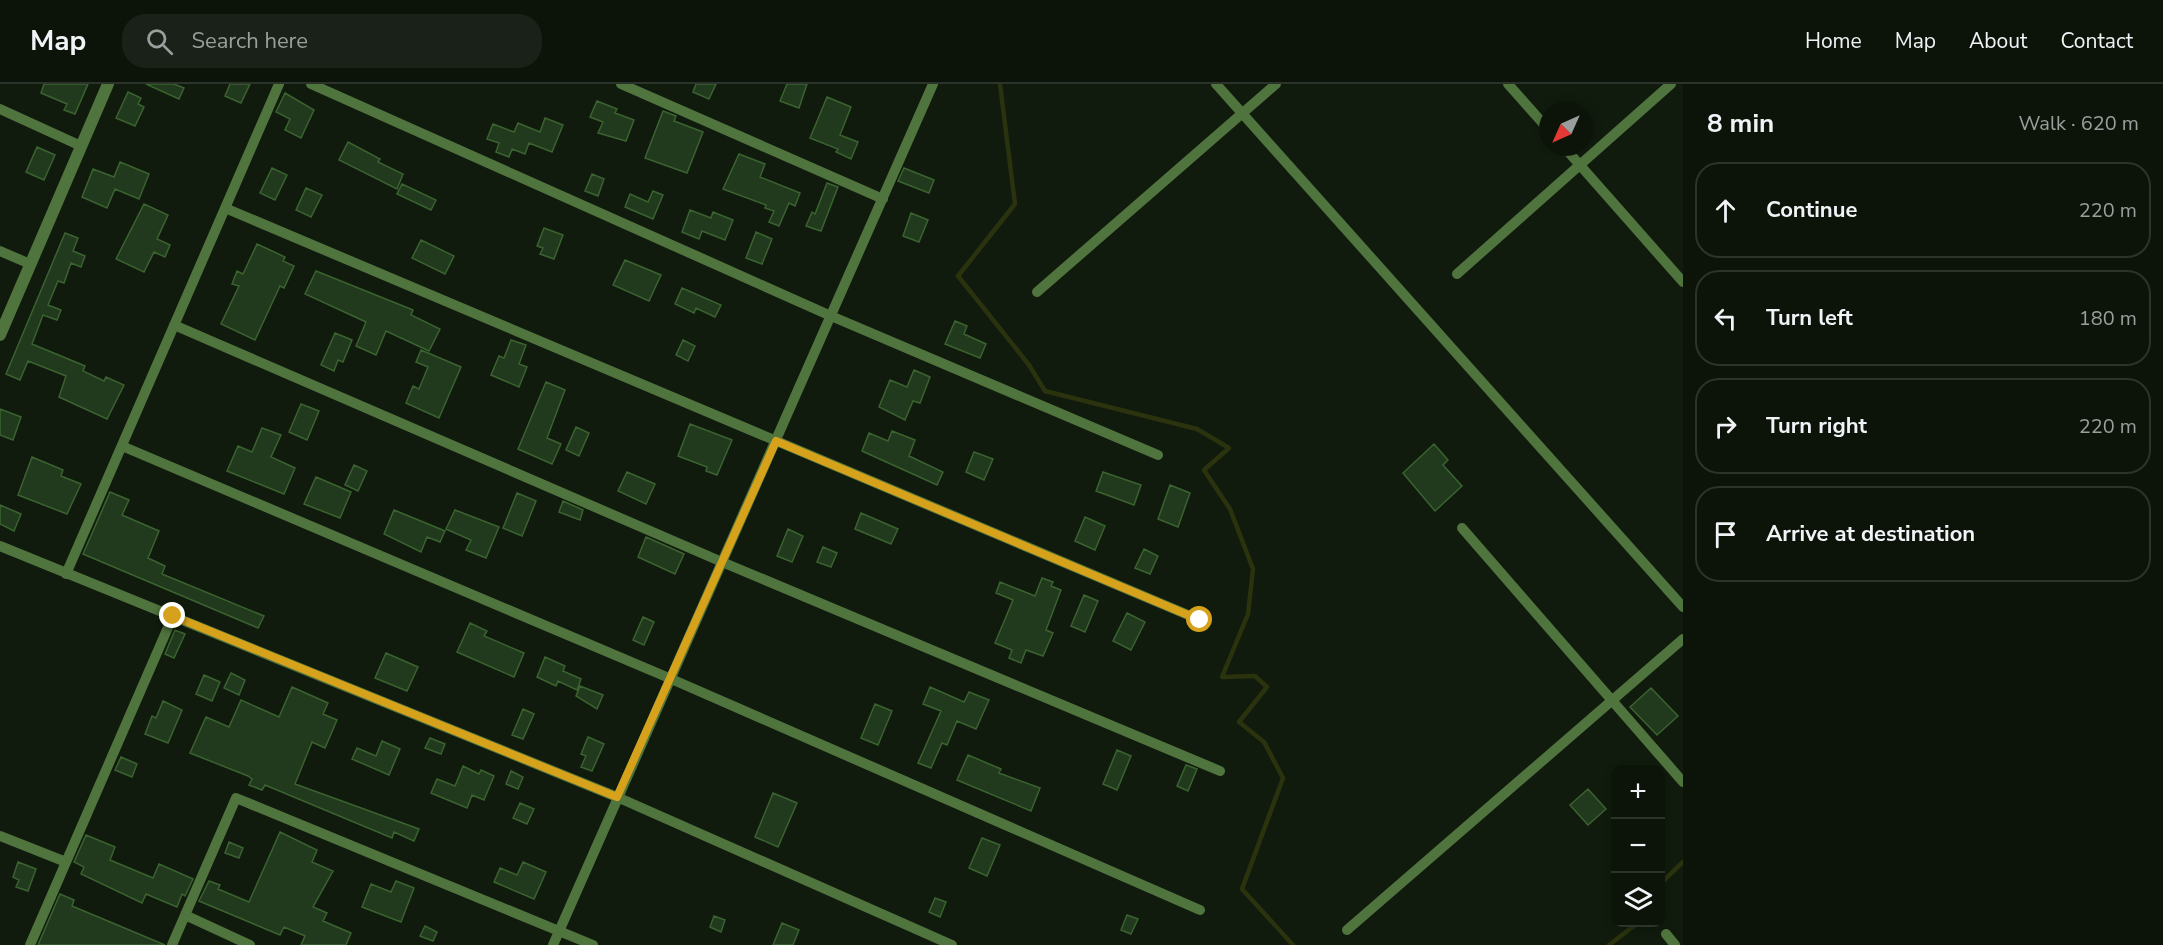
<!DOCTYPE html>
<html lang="en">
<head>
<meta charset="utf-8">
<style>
  :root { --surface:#0c140a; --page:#1a2118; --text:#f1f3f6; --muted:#9a9e9c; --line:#2c332b }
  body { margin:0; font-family:"Nunito Sans",sans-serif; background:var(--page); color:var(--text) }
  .controls { position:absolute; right:18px; bottom:18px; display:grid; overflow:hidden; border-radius:12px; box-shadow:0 3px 9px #0003 }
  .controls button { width:54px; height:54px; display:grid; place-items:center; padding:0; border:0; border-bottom:2px solid var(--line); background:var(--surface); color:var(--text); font:30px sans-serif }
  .compass { position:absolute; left:1539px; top:18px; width:54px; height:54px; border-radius:50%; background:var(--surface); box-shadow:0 3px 9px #0003; rotate:225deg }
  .stop { position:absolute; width:18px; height:18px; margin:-14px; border:4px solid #d7a21b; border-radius:50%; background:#fff }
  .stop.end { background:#d7a21b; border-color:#fff; box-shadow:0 2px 6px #0008 }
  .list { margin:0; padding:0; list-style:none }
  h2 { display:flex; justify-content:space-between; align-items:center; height:78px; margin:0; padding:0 24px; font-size:26px }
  h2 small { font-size:20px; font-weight:400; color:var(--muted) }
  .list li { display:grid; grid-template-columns:39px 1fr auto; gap:18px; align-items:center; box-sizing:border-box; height:96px; margin:0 12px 12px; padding:0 12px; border:2px solid var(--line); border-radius:24px }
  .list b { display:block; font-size:22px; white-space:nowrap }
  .list em { font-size:20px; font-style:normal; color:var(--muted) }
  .icon { flex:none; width:33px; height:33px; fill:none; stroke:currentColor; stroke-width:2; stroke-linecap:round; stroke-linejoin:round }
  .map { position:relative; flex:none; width:1683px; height:861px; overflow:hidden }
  header { display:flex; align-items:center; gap:36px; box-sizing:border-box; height:84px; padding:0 30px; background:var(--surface); border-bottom:2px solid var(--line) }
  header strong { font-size:28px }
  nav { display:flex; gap:33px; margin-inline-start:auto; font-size:21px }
  .search { width:420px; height:54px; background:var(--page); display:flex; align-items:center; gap:15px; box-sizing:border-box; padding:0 21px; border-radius:24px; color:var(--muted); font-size:22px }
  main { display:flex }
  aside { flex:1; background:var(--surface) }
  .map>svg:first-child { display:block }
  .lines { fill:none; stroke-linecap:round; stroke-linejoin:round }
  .stream { stroke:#2a330e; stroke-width:4.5 }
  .building { fill:#21391c; stroke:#3a6330; stroke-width:1.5 }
  .minor { stroke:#50743e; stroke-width:10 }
  .tertiary { stroke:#50743e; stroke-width:12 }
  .route { stroke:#d7a21b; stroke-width:8 }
</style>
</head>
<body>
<header>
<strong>Map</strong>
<div class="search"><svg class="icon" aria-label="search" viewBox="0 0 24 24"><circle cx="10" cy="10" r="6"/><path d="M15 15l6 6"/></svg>Search here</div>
<nav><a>Home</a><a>Map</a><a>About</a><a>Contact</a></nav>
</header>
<main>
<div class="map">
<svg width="1683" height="861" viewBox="0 0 1683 861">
  <rect width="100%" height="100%" fill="#101b0d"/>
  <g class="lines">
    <path class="stream" d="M1000 0 1015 120 958 192 1029 281 1045 307 1197 345 1229 364 1204 386 1230 425 1253 485 1248 530 1222 593 1255 592 1267 603 1239 638 1264 658 1283 694 1242 805 1293 861
      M1660 800 1683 778
      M1609 861 1639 838"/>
  </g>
  <path class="building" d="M44 0H88L75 30 64 26 67 20 41 9Z
    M146 0H174L184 4 179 15Z
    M230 0H250L241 19 225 12Z
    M696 0H716L709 15 693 8Z
    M787 0H807L799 24 780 17Z
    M128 8 141 14 138 20 144 23 135 42 116 34Z
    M285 9 314 26 301 54 285 46 290 35 276 28Z
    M827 13 851 23 840 51 858 58 851 75 836 68 838 65 810 54Z
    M597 17 617 25 615 29 634 36 626 57 598 49 603 38 590 33Z
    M663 27 676 32 674 37 703 48 687 89 645 74Z
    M545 34 563 41 552 68 529 59 525 70 512 65 509 73 496 68 499 59 487 55 493 40 514 48 518 39 540 48Z
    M348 58 380 75 378 78 403 90 397 105 339 76Z
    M37 63 55 71 44 96 26 88Z
    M739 70 765 80 760 93 800 109 795 122 789 119 779 142 769 138 774 127 765 124 766 121 723 105Z
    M120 78 149 90 139 115 115 105 107 124 82 113 93 85 114 93Z
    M272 84 287 91 275 116 260 109Z
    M904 84 934 96 929 109 898 97Z
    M592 90 604 95 598 112 585 107Z
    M827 99 838 103 821 147 806 142 812 128 815 130Z
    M402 100 436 116 431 126 397 110Z
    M306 104 322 111 311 133 296 126Z
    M653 107 663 111 653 135 625 123 630 110 648 118Z
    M144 120 168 131 157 155 170 161 165 173 154 168 144 188 116 175Z
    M690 126 711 134 713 128 733 136 725 156 702 147 699 155 682 148Z
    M911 129 928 136 919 158 903 152Z
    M544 144 563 151 554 175 540 170 543 164 537 162Z
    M756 148 772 155 762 180 746 174Z
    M65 149 78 154 73 167 85 172 81 183 71 179 64 199 58 197 48 221 61 226 57 236 43 231 32 260 85 282 83 287 104 297 106 293 124 301 107 335 59 313 66 292 28 277 20 296 6 290Z
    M421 156 454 172 445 190 412 174Z
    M257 160 285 173 283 177 294 182 284 204 280 202 255 256 221 240 239 202 232 200 237 187 243 190Z
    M625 176 661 191 649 217 613 201Z
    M316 187 413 226 411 231 440 245 429 267 386 247 376 271 356 262 366 238 305 210Z
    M682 204 721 221 715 233 696 224 694 229 675 220Z
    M955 237 967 242 964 250 986 260 980 274 945 260Z
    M335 249 352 256 343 278 338 276 334 287 321 281Z
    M511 256 526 261 519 280 527 283 519 303 491 291 499 272 504 274Z
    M683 256 695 262 688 277 676 271Z
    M421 266 461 283 439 334 406 319 413 302 419 305 428 283 416 278Z
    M914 286 930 293 920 319 913 317 905 336 879 323 890 296 907 303Z
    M546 298 565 306 547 354 561 360 552 380 518 365Z
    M301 320 319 327 307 356 289 348Z
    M0 325 21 333 13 356 0 351Z
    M690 340 732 356 717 391 706 387 707 383 678 372Z
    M576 343 589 349 579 372 566 366Z
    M262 344 281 351 271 373 295 384 284 410 227 387 238 362 252 368Z
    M892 347 915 356 909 372 943 388 937 401 862 367 869 349 888 357Z
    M1434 360 1448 376 1443 381 1462 402 1435 427 1403 389Z
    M974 368 993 375 984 396 966 388Z
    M32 373 63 386 61 392 81 400 67 430 18 411Z
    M354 381 367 387 358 407 345 401Z
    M627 388 655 400 646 420 618 407Z
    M1103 388 1141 401 1134 421 1096 407Z
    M316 393 351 408 340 434 304 420Z
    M1170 401 1190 409 1178 443 1158 435Z
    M110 408 129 416 122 431 159 447 148 474 165 482 162 490 264 532 258 544 83 470Z
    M517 409 536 417 522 452 503 444Z
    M563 417 583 426 580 436 559 428Z
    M0 421 21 430 14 447 0 440Z
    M394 426 445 447 440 458 427 453 421 468 384 450Z
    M455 426 499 443 486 474 466 466 471 456 446 445Z
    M861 429 898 445 891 460 855 445Z
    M1085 433 1105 442 1095 466 1075 457Z
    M788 445 803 452 792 478 777 472Z
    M646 453 684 470 675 490 638 473Z
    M823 463 837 469 831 483 817 478Z
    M1144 465 1158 472 1150 490 1135 484Z
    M1042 494 1053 498 1051 502 1061 506 1046 546 1053 549 1043 572 1026 566 1021 579 1009 574 1012 566 995 559 1013 516 996 509 1000 498 1035 512Z
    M1084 511 1098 517 1085 548 1071 542Z
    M1127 529 1145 538 1131 566 1113 557Z
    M643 533 654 538 644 561 633 556Z
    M470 539 487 547 484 552 524 569 514 593 457 568Z
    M175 546 185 550 174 574 165 570Z
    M386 569 418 583 407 607 375 594Z
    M545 573 565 582 563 587 581 595 577 606 558 597 556 602 537 593Z
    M231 589 245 596 239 611 224 604Z
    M204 591 220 598 212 617 196 610Z
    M580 602 603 611 597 625 576 612Z
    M292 603 328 619 323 630 337 636 325 664 312 658 295 700 419 745 414 757 394 748 392 754 265 701 262 706 249 701 252 695 248 692 190 669 206 633 229 643 241 616 279 633Z
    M930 603 964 618 969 608 989 616 976 645 957 637 947 661 942 659 931 684 918 679 941 627 923 620Z
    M1651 604 1678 632 1657 651 1630 623Z
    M163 617 182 626 168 659 145 650 152 632 156 634Z
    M875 620 892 627 878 661 861 654Z
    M523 625 534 630 523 655 512 651Z
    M588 653 604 660 592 687 581 683 586 672 581 670Z
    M430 654 445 660 441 670 425 664Z
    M382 657 400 665 389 691 352 675 357 664 376 672Z
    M1117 666 1131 672 1117 706 1103 700Z
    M968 671 1001 685 999 689 1040 704 1031 727 957 696Z
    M121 673 137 680 132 693 115 686Z
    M1186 681 1197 685 1188 707 1177 702Z
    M463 682 479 690 481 686 494 692 484 716 472 711 467 724 431 709 437 695 455 702Z
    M511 687 523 693 518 705 506 700Z
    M1588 705 1606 725 1588 741 1570 721Z
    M773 709 797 719 778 763 755 753Z
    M520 719 534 725 527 740 513 734Z
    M280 748 317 766 312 778 333 787 313 823 327 829 323 837 351 849 346 861H301L305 852 284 843 280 851 199 817 209 797 220 801 218 805 249 818Z
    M86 751 115 763 110 776 153 794 159 780 193 795 185 812 182 810 177 823 146 810 142 819 81 790 84 783 74 778Z
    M982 754 1000 761 987 792 969 784Z
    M229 758 243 764 239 774 225 769Z
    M18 778 36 785 28 807 16 803 19 796 13 793Z
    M523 778 546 788 534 815 494 798 500 784 517 791Z
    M396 797 414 804 401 838 362 823 371 800 391 808Z
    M60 810 74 816 72 822 165 861H38Z
    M935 814 946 818 940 833 929 828Z
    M1127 831 1138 835 1131 850 1121 846Z
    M714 832 725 836 721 848 710 843Z
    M782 839 799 846 793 861H773Z
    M425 842 437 848 433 857 420 852Z"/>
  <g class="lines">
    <path class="minor" d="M311 0 831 232 1158 371
      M621 0 883 115
      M1216 0 1683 523
      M1508 0 1548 45
      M0 25 81 62
      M1564 63 1683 198
      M225 124 1200 536
      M0 167 30 180
      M1457 190 1671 0
      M1037 208 1276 0
      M174 241 722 478 1220 687
      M122 362 669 594 1200 826
      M1462 444 1683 698
      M0 462 617 713 952 861
      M66 490 279 0
      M0 752 66 778
      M185 831 250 861
      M1347 846 1683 555
      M1666 850 1675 861
      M30 861 173 532
      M172 861 236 714 593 861
      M553 861 933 0"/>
    <path class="tertiary" d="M0 251 108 0"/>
  </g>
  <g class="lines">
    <path class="route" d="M173 532 617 713 776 357 1200 536"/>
  </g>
</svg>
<div class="controls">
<button>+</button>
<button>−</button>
<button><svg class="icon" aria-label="layers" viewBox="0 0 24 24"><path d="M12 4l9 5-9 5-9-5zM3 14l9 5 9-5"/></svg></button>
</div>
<svg class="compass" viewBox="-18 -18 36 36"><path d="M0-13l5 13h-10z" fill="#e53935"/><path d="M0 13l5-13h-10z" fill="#9a9e9c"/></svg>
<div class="stop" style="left:1200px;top:536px"></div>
<div class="stop end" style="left:173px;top:532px"></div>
</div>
<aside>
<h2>8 min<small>Walk · 620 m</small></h2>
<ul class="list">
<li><svg class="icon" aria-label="ahead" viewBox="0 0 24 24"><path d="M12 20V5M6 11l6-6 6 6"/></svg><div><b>Continue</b></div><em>220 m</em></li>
<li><svg class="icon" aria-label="left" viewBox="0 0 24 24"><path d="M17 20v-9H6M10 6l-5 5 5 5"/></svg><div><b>Turn left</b></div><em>180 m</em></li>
<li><svg class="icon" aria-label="right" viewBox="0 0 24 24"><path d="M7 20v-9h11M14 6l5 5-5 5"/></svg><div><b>Turn right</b></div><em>220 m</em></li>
<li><svg class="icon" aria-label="arrive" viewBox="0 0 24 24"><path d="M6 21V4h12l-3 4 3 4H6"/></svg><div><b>Arrive at destination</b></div></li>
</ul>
</aside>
</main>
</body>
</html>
